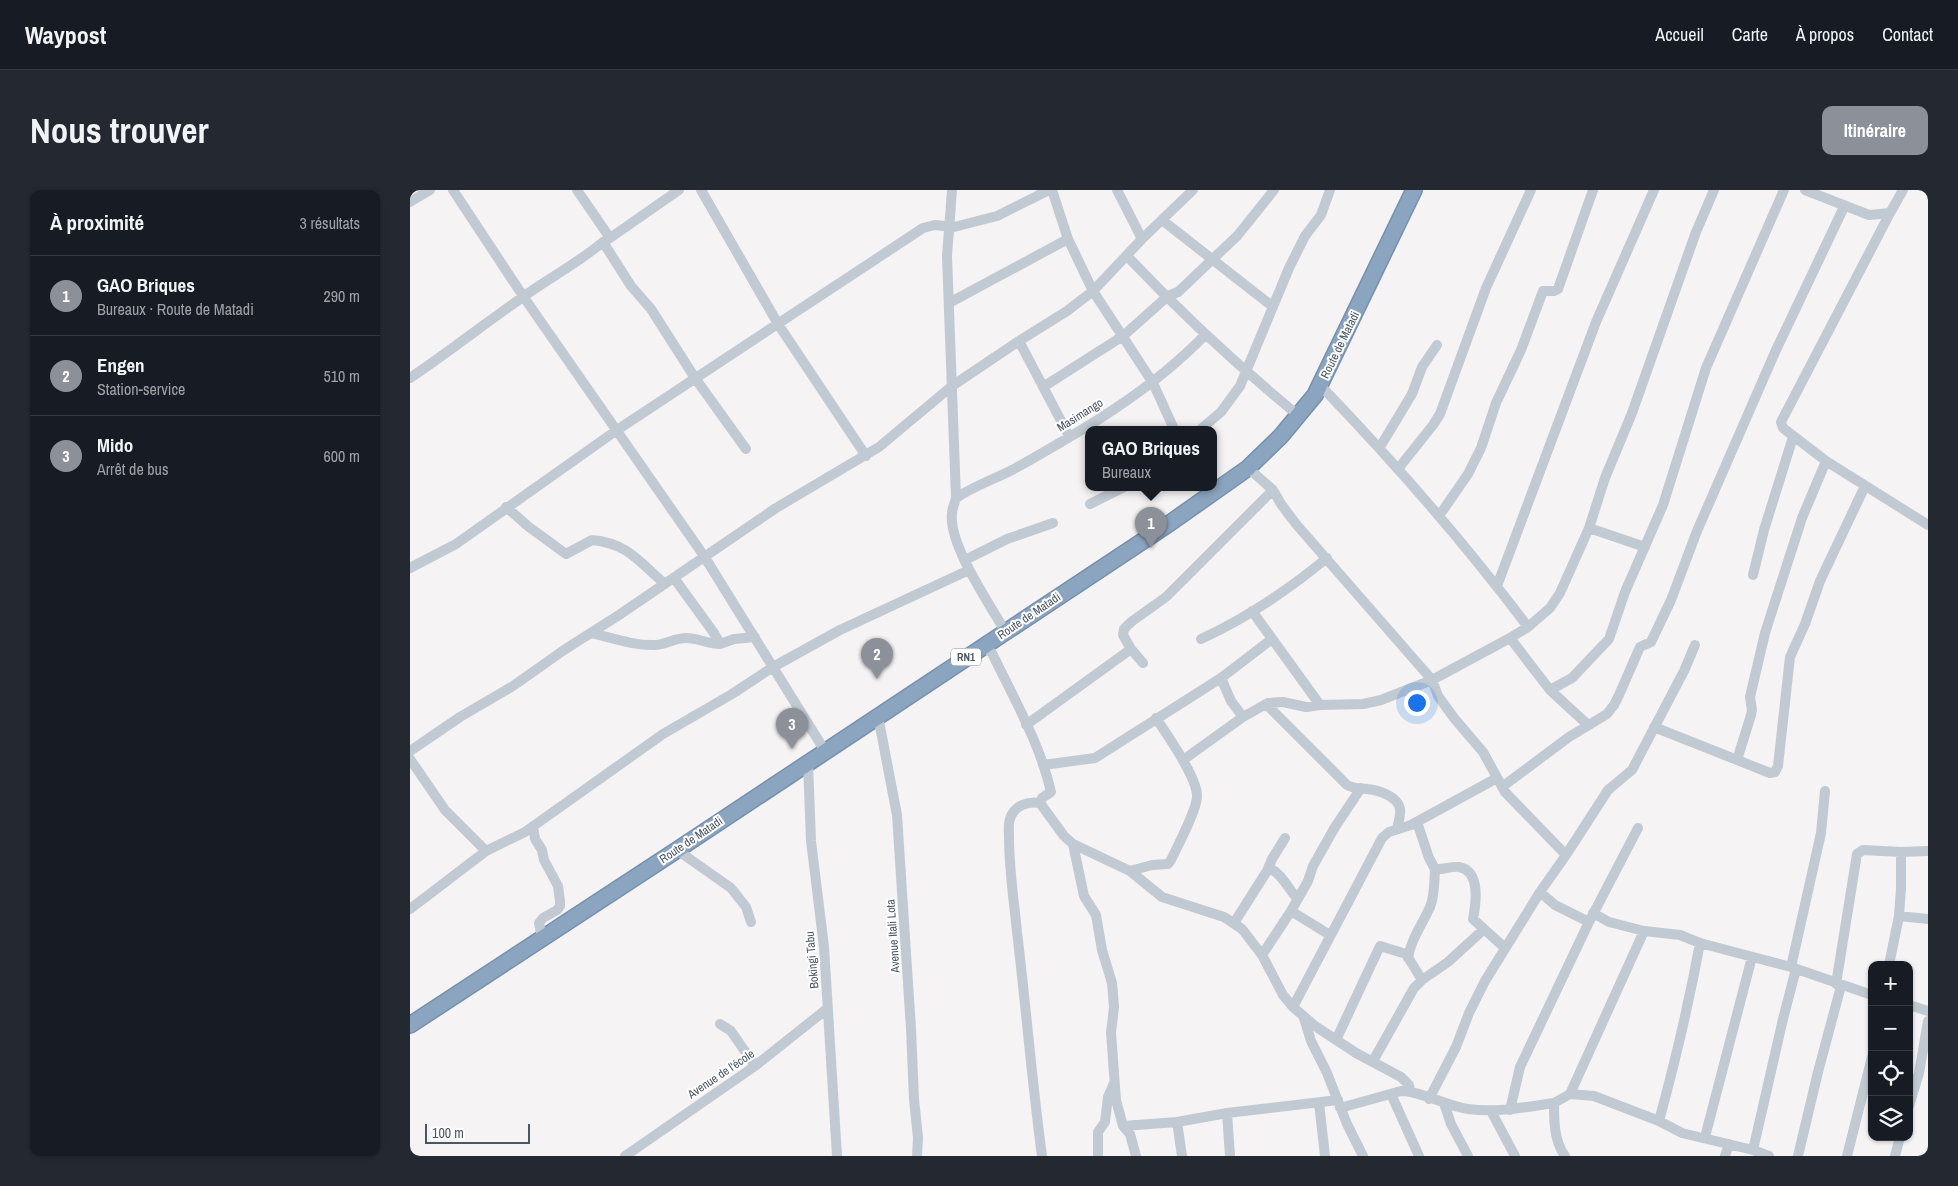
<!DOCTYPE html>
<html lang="fr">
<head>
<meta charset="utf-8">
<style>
  :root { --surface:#171b24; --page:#242831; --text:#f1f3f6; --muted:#9ea1a6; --line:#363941; --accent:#8c9099 }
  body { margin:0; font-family:"Archivo Narrow",sans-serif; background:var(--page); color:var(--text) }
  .controls { position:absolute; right:15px; bottom:15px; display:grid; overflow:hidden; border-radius:10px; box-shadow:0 1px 4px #0004 }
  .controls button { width:45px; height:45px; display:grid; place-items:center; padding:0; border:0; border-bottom:1px solid var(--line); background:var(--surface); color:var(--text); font:25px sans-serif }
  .scale { position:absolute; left:15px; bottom:12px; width:105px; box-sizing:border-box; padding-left:5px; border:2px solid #4a5661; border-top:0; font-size:14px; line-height:18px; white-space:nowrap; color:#4a5661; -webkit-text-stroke:4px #fff; paint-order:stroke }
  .you { position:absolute; left:1006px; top:512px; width:18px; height:18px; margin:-12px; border:4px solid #fff; border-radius:50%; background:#1a73e8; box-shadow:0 0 0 8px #1a73e833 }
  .badge { display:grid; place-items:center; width:32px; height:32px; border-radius:50%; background:var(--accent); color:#fff; font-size:16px; font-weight:700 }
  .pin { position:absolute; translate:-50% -41px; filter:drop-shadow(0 1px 2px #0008) }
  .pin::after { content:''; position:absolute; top:26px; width:18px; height:15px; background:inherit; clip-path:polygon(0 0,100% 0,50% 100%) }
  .popup { position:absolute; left:675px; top:236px; width:132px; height:65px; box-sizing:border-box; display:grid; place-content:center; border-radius:10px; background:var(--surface); filter:drop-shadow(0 1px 4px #0005); font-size:16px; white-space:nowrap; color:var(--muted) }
  .popup b { font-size:19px; color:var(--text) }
  .popup::after { content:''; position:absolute; left:50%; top:100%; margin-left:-10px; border:10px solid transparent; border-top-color:var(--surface) }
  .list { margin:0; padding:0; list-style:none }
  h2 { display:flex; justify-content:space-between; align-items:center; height:65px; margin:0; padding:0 20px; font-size:21px }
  h2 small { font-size:16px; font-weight:400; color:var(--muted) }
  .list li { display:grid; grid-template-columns:32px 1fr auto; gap:15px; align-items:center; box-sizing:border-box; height:80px; padding:0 20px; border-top:1px solid var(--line) }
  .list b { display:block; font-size:19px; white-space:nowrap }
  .list p { margin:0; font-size:16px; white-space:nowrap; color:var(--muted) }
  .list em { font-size:16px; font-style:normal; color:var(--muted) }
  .icon { flex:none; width:28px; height:28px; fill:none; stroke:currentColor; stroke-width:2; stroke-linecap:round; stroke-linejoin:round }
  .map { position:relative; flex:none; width:1518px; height:966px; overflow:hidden; border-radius:10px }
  header { display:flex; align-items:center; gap:30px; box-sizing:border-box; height:70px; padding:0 25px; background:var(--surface); border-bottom:1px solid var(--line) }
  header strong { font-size:24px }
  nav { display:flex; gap:28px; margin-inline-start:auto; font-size:18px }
  .intro { display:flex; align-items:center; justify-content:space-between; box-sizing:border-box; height:120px; padding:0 30px }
  h1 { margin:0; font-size:35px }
  .button { padding:12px 22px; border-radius:10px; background:var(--accent); color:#fff; font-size:18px; font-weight:700 }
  main { display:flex; gap:30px; padding:0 30px }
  aside { flex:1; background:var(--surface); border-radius:10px; box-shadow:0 1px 4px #0004 }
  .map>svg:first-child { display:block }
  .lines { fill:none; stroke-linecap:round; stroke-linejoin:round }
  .highway-casing { stroke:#7690ad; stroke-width:18 }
  .minor { stroke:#c1cad2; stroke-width:10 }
  .highway { stroke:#8ba5c1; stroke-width:15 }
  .labels { text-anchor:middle; stroke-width:4; stroke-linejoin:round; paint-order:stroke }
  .shield { fill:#fff; stroke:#808990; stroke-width:1 }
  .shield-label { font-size:11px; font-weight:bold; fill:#4a5661 }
  .street-label { font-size:12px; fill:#4a5661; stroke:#fff }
</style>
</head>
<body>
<header>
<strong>Waypost</strong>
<nav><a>Accueil</a><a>Carte</a><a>À propos</a><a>Contact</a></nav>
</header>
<div class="intro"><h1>Nous trouver</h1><a class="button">Itinéraire</a></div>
<main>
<aside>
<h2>À proximité<small>3 résultats</small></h2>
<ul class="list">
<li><span class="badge">1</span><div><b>GAO Briques</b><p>Bureaux · Route de Matadi</p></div><em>290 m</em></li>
<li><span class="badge">2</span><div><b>Engen</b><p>Station-service</p></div><em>510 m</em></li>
<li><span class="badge">3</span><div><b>Mido</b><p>Arrêt de bus</p></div><em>600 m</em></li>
</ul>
</aside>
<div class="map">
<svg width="1518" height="966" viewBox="0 0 1518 966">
  <rect width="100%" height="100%" fill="#f5f3f3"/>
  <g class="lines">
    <g class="highway-casing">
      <path id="highway" d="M0 835 267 660 760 333 838 278 871 246 905 205 1004 0"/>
    </g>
    <path class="minor" d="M43 0 113 106 294 366 415 561
      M167 0 200 48 193 52 221 96 241 119 285 188 336 259
      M291 0 368 134 456 266
      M542 0 537 66 546 308C545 313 542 318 542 323 538 354 579 413 595 441
      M642 0 658 49 683 101 743 193 764 239
      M707 0 732 49
      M1395 0 1459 25 1480 23 1493 0
      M0 12 20 0
      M1480 23 1371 232 1373 238 1416 271 1518 335
      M752 30 862 116
      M200 48 269 0
      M717 66C771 123 828 176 889 226
      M539 113 658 49
      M609 151 659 246
      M0 188C39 162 75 133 113 107 139 88 168 73 193 52
      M910 195C984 272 1054 352 1118 437
      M633 197 713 146 758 106 768 102 828 45 864 0
      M791 239 811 222 830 196 879 78 895 46 911 25 920 0
      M970 257 1002 204 1012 177 1027 155
      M838 278 863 300 871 314 886 334 1016 483 1022 490 1028 506 1044 528 1073 562 1095 602 1156 665
      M988 279 1023 235 1030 224 1076 98 1121 0
      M546 308C564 296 585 289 604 279 672 241 741 201 795 145
      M680 314 714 297
      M96 317 119 337 156 364 182 350C218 353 230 373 255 394
      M1029 326 1058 284 1071 258 1086 213 1111 160 1133 101H1144L1148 99 1183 0
      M1179 338 1235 357
      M555 370 597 349 643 333
      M0 378 46 354 207 240 513 38 525 35 544 37 587 26 639 0
      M1343 385 1354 340 1383 247
      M264 388 304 443 310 454 324 449 345 447
      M1087 396 1186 132 1244 0
      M842 421 910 515
      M181 443C202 448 225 456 246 455 257 454 265 448 276 448 288 448 298 454 310 454
      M1100 448 1140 500 1178 535
      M791 449C837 428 878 400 917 368
      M573 456 582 463C603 507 630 553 641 602L632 608 630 613C619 611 604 615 600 629 598 634 599 641 599 648 599 679 604 711 607 742 616 817 622 892 632 966
      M733 473 721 459 713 445 714 439 721 432 756 407 863 300
      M1140 500 1162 488 1199 449 1215 402 1253 315 1296 178 1374 0
      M856 514 937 595C944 599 950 598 957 599 968 600 988 606 990 619 991 625 988 633 987 639
      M468 526 487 625 501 839 504 909 508 948 507 966
      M833 527 821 511 811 488 862 449
      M616 535 721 459
      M1244 537 1360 583 1365 582 1368 576 1380 467 1395 434 1410 391 1455 296
      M0 561 50 527 103 496 154 460 209 425 366 318 469 257 542 196 609 151 657 121 683 101 732 49 783 0
      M0 569 35 620 76 661
      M773 570 833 527 858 513 873 512 896 517 910 515 953 514 971 510 1022 490 1100 448 1118 437 1140 418 1150 403 1179 338 1195 288 1222 223 1286 42 1304 0
      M1327 570 1341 525 1342 520 1340 507 1355 443 1392 328 1416 271
      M398 573 401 651 414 757 427 966
      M633 575 685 568 811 488
      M1092 597 1159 547 1197 524 1204 515 1209 505 1230 457 1241 452 1261 410 1287 341 1366 160 1434 17
      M630 613 654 646 663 654 720 681 752 707 814 727 832 739 852 765 873 805 883 817 905 836 946 863 991 887 999 895 1000 901
      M1007 632 1019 668 1025 679C1033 680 1041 676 1049 677 1071 681 1066 714 1063 729L1095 758
      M123 636 125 649 132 660 134 670 148 696 150 711V716L147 720 133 728 129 733 132 748
      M663 654 674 706 686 725 692 760 702 793 704 817 701 843 706 910 713 936 720 944 726 966
      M267 660 321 698 336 717 341 732
      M720 681 742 675 758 674 761 670C768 655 787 620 787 606 787 587 757 545 746 528
      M857 681 862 669 875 648
      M1130 702 1145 715 1179 732
      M0 719 76 661 115 642 253 544 322 504 363 477 430 440 559 380
      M881 721 920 745
      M1183 723 1199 732 1234 741 1270 745 1290 753 1381 777 1462 805
      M1489 726 1518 729
      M824 733 857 681 861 679C873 685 878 699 887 708
      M852 765 881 721 898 691 903 676 925 637 951 598
      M998 768C1001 749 1012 735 1020 717 1025 705 1024 692 1025 679
      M1479 775 1489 726 1491 698V662
      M1381 777 1411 643 1415 601
      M1426 794 1447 664 1453 660 1491 662 1518 661
      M1499 815 1518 821
      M883 817 972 648 979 642 1001 635 1087 588
      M894 828 901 851 917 883 937 934 953 966
      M310 834 321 841 345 876
      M926 850 970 756 996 764 1012 790
      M963 871 1004 798 1012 790 1038 772 1073 740
      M981 904 1009 966
      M1160 904 1234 741
      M1019 909 1046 857 1059 823 1075 791 1130 702 1156 665 1198 600 1222 580 1274 481 1285 455
      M909 913 915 966
      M1034 913 1041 934 1058 966
      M1144 913 1160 904 1184 906 1249 931 1272 943 1343 960 1359 966
      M1499 916 1509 883 1518 831
      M930 918 991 901C1011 901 1036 916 1058 919 1087 923 1116 917 1144 913 1144 931 1144 951 1155 966
      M1100 920 1110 877 1179 732 1228 638
      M1081 921 1105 966
      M817 923 820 966
      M1249 931C1265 872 1279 813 1290 753
      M767 932 772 966
      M713 936 767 932 817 923 928 910
      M1295 947 1342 767
      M1343 960 1373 829 1386 779
      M215 966 345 876 418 818
      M688 966V942L695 932 698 907 704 893
      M1315 966 1319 954
      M1388 966 1408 882 1431 796
      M1437 966 1462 867
      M1485 966 1490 947"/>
    <use href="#highway" class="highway"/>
  </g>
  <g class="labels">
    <rect class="shield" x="541" y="458.5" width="30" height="17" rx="4"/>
    <g class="shield-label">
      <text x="556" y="471">RN1</text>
    </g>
    <g class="street-label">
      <text transform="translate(930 155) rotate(-64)" y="4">Route de Matadi</text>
      <text transform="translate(670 225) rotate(-32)" y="4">Masimango</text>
      <text transform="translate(619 426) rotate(-34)" y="4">Route de Matadi</text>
      <text transform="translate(281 650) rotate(-34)" y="4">Route de Matadi</text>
      <text transform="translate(483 746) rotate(-94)" y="4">Avenue Itali Lota</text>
      <text transform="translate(402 770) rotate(-95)" y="4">Bokingi Tabu</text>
      <text transform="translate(311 884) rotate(-34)" y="4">Avenue de l'école</text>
    </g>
  </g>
</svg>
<div class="controls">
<button>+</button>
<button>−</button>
<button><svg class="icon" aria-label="locate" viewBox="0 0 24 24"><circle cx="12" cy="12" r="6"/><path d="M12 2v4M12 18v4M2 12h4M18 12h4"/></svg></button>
<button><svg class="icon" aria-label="layers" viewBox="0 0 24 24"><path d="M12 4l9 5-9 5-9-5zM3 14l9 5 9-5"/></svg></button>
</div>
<div class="scale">100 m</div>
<div class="you"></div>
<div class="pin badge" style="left:741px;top:358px">1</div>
<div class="popup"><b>GAO Briques</b>Bureaux</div>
<div class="pin badge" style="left:467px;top:489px">2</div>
<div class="pin badge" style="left:382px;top:559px">3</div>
</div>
</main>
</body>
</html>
